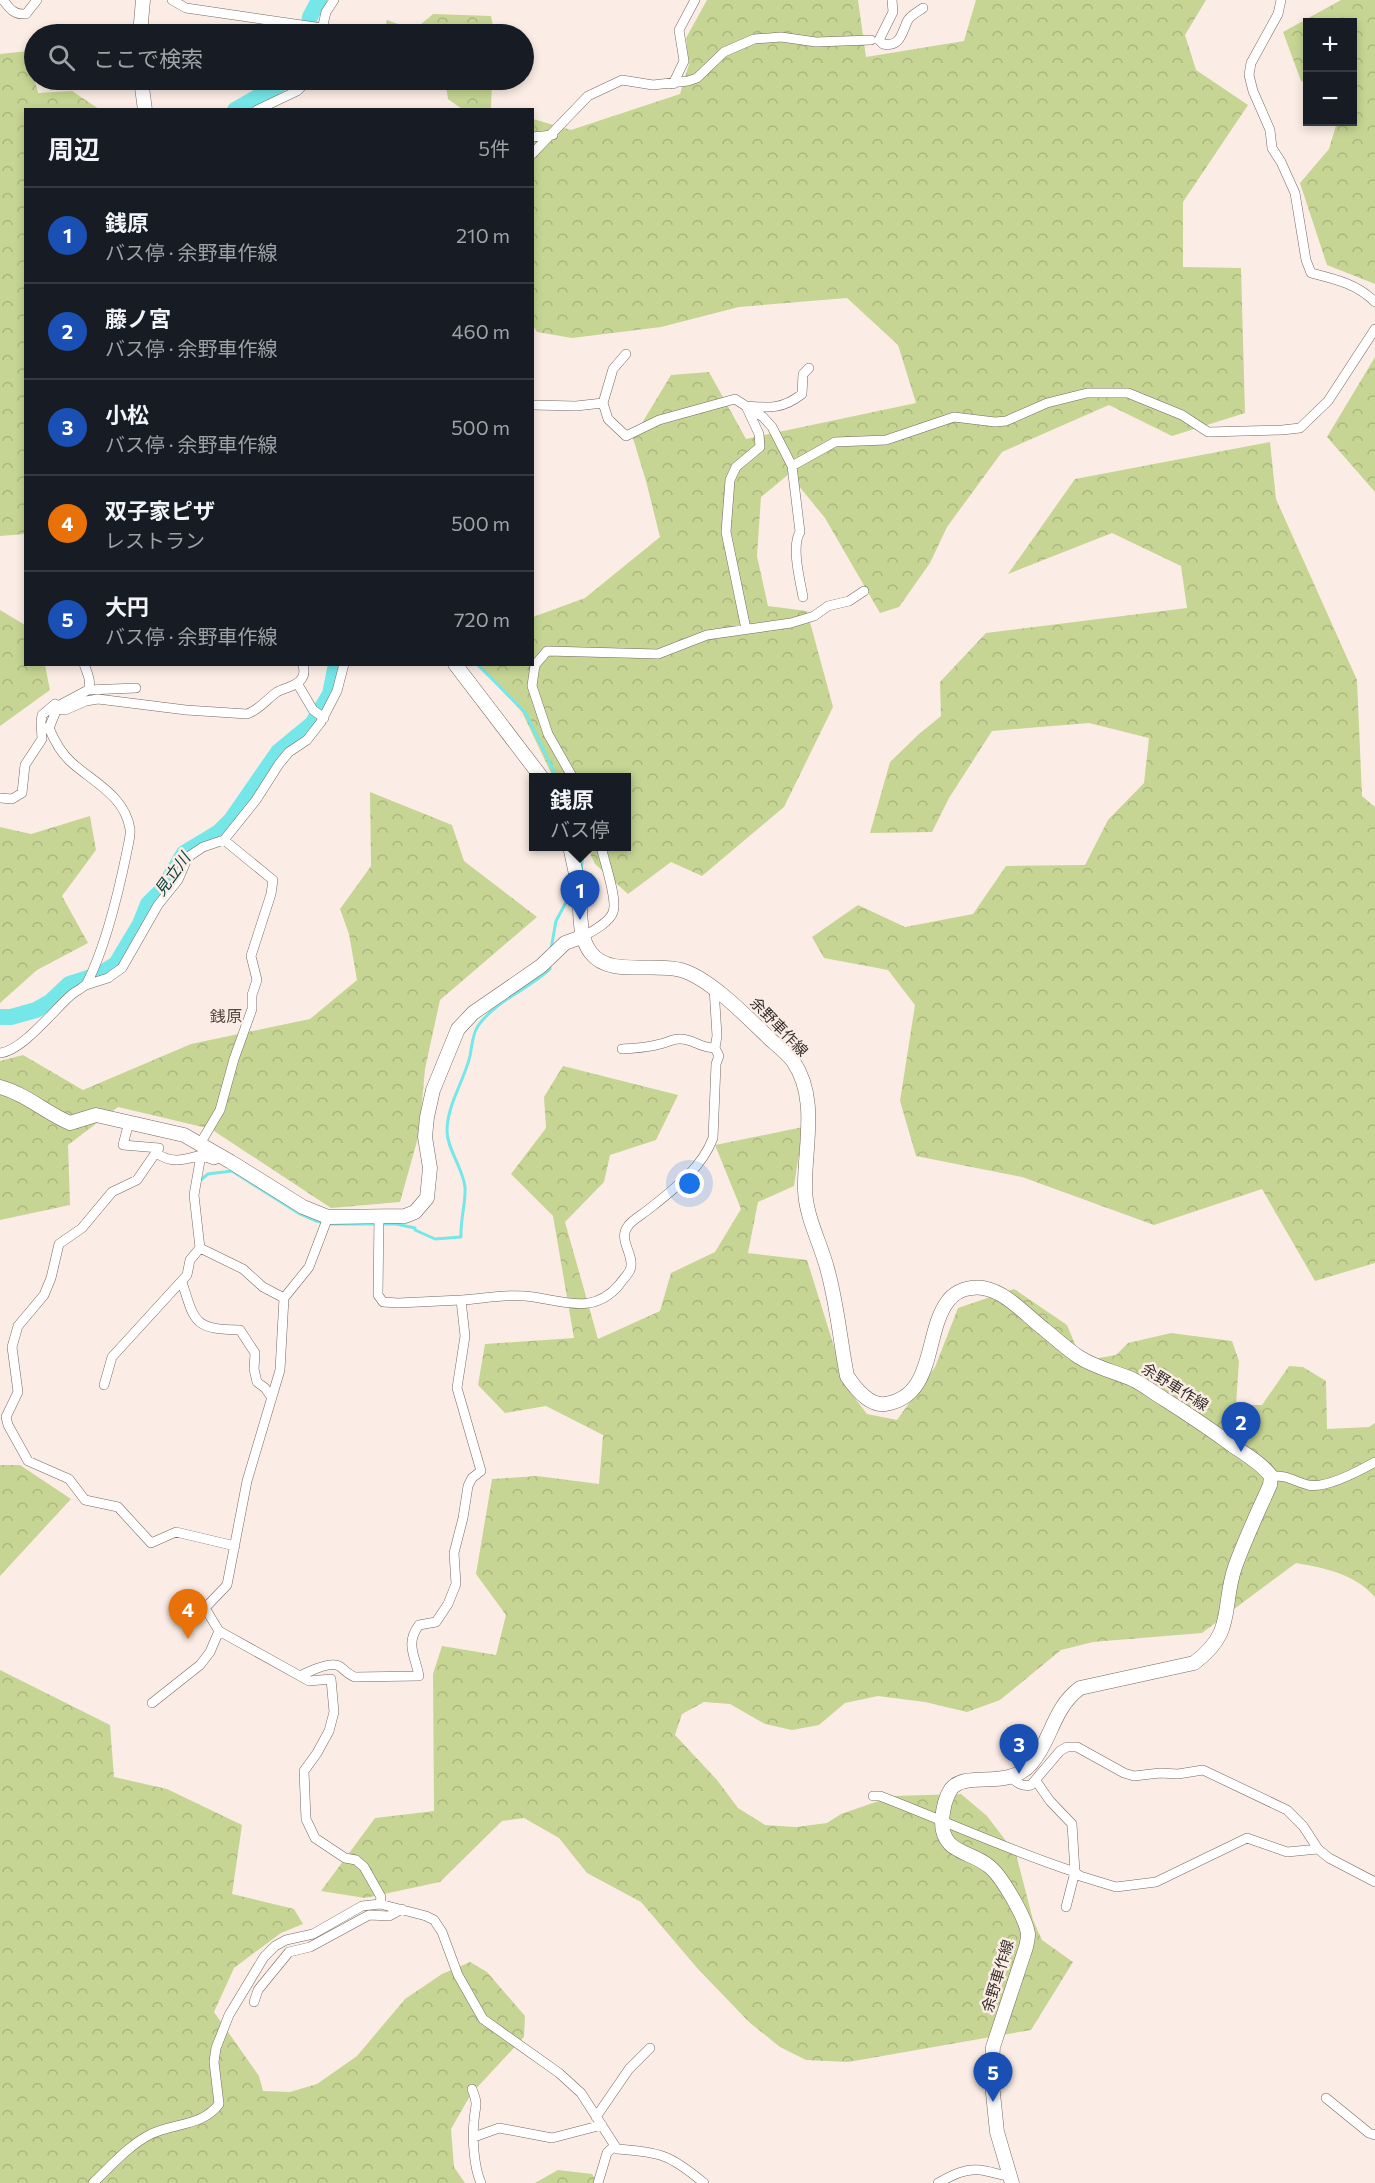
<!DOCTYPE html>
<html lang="ja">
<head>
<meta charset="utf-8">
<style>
  :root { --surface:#171b24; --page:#242831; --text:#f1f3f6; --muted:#9ea1a6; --line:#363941; --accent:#d93025 }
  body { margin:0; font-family:Commissioner,"Noto Sans JP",sans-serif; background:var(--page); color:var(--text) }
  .controls { position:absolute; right:18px; top:18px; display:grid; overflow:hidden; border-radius:0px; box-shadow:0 3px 9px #0003 }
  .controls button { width:54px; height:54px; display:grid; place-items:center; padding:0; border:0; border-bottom:2px solid var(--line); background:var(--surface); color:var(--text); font:30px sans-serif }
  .you { position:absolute; left:690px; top:1184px; width:21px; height:21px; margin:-15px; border:4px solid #fff; border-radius:50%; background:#1a73e8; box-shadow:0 0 0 9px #1a73e833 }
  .badge { display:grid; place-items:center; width:39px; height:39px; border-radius:50%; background:var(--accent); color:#fff; font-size:20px; font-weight:700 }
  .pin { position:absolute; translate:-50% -50px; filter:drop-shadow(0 2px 3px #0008) }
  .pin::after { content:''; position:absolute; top:32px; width:21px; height:18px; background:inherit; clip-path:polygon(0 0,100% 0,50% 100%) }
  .popup { position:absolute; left:529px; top:773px; width:102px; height:78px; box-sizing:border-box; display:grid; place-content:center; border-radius:0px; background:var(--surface); filter:drop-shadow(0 2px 4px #0005); font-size:20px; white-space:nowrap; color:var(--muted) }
  .popup b { font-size:22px; color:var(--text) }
  .popup::after { content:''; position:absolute; left:50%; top:100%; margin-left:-12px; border:12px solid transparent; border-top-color:var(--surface) }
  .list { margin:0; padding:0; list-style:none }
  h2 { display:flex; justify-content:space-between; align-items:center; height:78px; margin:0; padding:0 24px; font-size:26px }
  h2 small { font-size:20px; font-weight:400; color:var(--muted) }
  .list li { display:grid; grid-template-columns:39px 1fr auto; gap:18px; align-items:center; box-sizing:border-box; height:96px; padding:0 24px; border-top:2px solid var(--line) }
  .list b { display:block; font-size:22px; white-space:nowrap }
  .list p { margin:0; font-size:20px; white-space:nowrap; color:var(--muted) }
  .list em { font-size:20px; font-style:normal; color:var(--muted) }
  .icon { flex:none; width:33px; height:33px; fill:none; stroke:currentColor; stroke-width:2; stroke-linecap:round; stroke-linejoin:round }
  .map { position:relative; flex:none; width:1375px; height:2183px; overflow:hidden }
  .search { position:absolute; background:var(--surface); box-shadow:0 3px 9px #0003; left:24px; top:24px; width:510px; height:66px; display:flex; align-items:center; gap:15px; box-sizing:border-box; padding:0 21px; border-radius:33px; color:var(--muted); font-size:22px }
  .panel { position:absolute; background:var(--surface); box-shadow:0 3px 9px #0003; left:24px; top:108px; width:510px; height:558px; border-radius:0px }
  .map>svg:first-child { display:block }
  .forest { fill:url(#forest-crowns) }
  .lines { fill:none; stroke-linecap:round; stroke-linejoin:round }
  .stream { stroke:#75e7e9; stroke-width:3 }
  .river { stroke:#75e7e9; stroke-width:16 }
  .street-casing { stroke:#756962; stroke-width:10 }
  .secondary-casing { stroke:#756962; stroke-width:15 }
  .street { stroke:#fff; stroke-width:9 }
  .secondary { stroke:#fff; stroke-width:14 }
  .labels { text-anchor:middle; stroke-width:5; stroke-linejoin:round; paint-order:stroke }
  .street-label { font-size:15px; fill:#352f2c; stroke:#fbede5 }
  .water-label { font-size:16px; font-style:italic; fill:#053e3f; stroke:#fbede5 }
  .neighbourhood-label { font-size:16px; fill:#554943; stroke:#fbede5 }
</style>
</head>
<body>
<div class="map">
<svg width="1375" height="2183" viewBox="0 0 1375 2183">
  <defs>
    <pattern id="forest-crowns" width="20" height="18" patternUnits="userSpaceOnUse" patternTransform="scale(1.5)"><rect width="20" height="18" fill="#c6d593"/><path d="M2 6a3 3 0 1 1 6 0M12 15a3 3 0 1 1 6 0" fill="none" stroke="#abb77f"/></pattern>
  </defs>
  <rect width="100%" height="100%" fill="#fbede5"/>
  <path class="forest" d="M707 0H858L866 57 964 41 976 0H1206L1185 35 1196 70 1248 105 1183 202V267L1241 268 1245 413 1172 436 1109 405 1002 452 947 527 930 563 899 607 880 613 825 518 789 474 761 497 757 556 768 606 807 611 833 707 784 807 702 876 671 862 628 894 595 864 587 847 626 846V778L553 777 522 712 478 665 532 664 533 617 585 598 660 537 646 481 633 438 671 375 709 372 746 439 916 403 898 345 847 298 739 307 661 327 572 338 537 332 532 324 533 119 571 130 680 94 689 64 686 38Z
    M1341 0H1375V284L1327 265 1300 183 1329 149 1337 122H1352V22H1308L1307 83 1301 81 1283 32Z
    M433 14 491 16 494 31 498 34H384L387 20 414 30Z
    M28 51 38 93 72 91 99 109 26 110 25 534 0 536V54Z
    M445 80H492L491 108 497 109H462L448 99Z
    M1375 357V492L1327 437Z
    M1270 442 1276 499 1357 680 1362 796 1375 807V1263L1315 1281 1262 1189 1154 1225 1022 1177 916 1156 900 1101 915 1005 888 970 824 958 812 937 858 905 905 927 973 914 1006 866 1085 865 1108 820 1144 783 1149 738 1089 723 992 731 949 798 932 832 870 833 890 762 919 734 941 716 940 682 986 633 1187 608 1181 566 1112 533 1008 574 1075 479Z
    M0 610 25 625 26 664 45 665 50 690 0 726Z
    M370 792 452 825 464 861 537 917 440 1000 425 1069 419 1134 400 1202 331 1208 211 1129 118 1107 68 1145 70 1205 0 1220V1061L23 1055 83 1090 191 1044 310 1019 357 980 349 934 340 909 371 866Z
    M90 816 96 850 62 896 88 943 37 970 0 1003V827L31 834Z
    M563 1066 678 1095 656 1140 610 1155 604 1182 565 1222 598 1339 660 1311 671 1273 715 1252 741 1209 715 1145 803 1127 794 1186 758 1202 748 1253 807 1260 847 1388 867 1414 897 1420 935 1367 958 1308 1014 1289 1067 1325 1082 1361 1116 1355 1128 1343 1171 1333 1232 1341 1239 1361 1236 1405H1262L1289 1366 1303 1367 1326 1381 1327 1429 1369 1427 1375 1423V1597C1355 1574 1325 1568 1296 1563L1202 1633 1093 1642 1061 1650 1000 1700 967 1712 925 1702 878 1696 845 1703 819 1725 792 1730 765 1724 730 1704 704 1702 682 1714 675 1735 717 1780 738 1808 765 1825 796 1827 827 1823 841 1814 893 1796 961 1794 987 1816 1016 1854 1033 1920 1042 1940 1073 1962 1031 2030 848 2062 806 2060 780 2047 749 2022 698 1969 641 1902 587 1873 559 1838 524 1818 502 1821 440 1882 365 1898 321 1891 375 1818 434 1811 433 1674 442 1646 496 1655 506 1615 476 1574 492 1479 537 1476 599 1484 603 1435 546 1406 505 1413 478 1385 485 1344 574 1338 553 1216 511 1174 546 1128 544 1097Z
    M0 1465H20L71 1499 0 1576Z
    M0 1670 110 1725 114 1777 167 1789 242 1825 232 1894 294 1909 303 1924 281 1933 234 1968 214 2012 259 2076 263 2091 290 2092 317 2084 357 2056 405 1999 442 1974 470 1962 487 1972 525 2016 524 2037 471 2094 451 2129 454 2167 465 2183H0Z
    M558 2170 592 2174 598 2183H535Z"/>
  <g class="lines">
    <path class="stream" d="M477 664 525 712 557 778
      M581 871 584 846
      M551 949 556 921 573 889
      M202 1179 208 1174 232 1171 300 1214 316 1221 332 1224H396L415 1228V1230L435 1239 461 1237C460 1220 466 1204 465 1187 463 1168 447 1149 447 1131 447 1105 464 1081 470 1056 472 1046 472 1035 478 1026 496 1000 528 990 550 969V965"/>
    <path class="river" d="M307 34 310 17 319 0
      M235 110 287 80
      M0 1017H11L36 1010 50 1002 69 984 100 974 116 964 140 924 148 904 163 889 184 853 219 832 231 820 278 752 312 724 330 694 336 664"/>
    <g class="street-casing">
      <path id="street" d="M3 0C10 9 14 15 26 14L37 0
        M172 0 186 8 322 28
        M892 0 893 12 879 40 883 44C901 48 902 31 908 20 911 15 919 11 923 8
        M1281 0 1278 14 1251 63 1249 75 1253 91 1270 130 1272 148 1281 162 1295 193 1306 260 1311 273C1335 279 1357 284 1375 302
        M321 34 326 12 334 0
        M673 84 684 61 679 30 695 0
        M257 110 297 91 308 80
        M532 137 553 135
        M532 154 588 96 622 80 653 85 688 81 697 78 724 52 754 39 781 37 816 42 871 40
        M603 403 613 369 626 354
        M532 405 576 406 603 403 608 419 626 436 659 420 735 399 763 417 772 427 792 466 800 532C791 546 800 580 803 597
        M792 466 835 442 886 440 954 417 995 422 1006 421 1047 403 1087 393H1128L1182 415 1208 432 1282 430 1300 428 1328 401 1375 329
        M746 629 726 532 730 480 736 467 760 447 759 434 746 406C770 408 783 409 802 394L803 374 809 368
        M297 683 313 710 324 718
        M88 690 136 688
        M573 778 548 734 532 686 535 665 547 651 658 654 707 635 791 623 814 616 828 606 849 601 864 591
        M0 798 12 799 22 793 25 765 42 739 41 722 42 715 55 704 62 710H65L86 701 98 699 186 710 247 714C259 710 267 699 277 692 285 687 297 687 302 678 305 674 304 669 303 664
        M584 936C593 931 610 922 613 912 618 900 604 861 601 846
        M86 985 108 978 122 968 158 905 178 880 188 857 203 847 224 840 256 800 279 764 289 752 307 740 321 722 337 691 344 664
        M622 1049C634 1048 648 1048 660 1044 667 1043 671 1039 679 1039 693 1038 698 1048 715 1048
        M0 1053C22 1051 53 1011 70 996 75 991 84 988 87 983 105 948 119 890 127 851 128 845 131 835 130 829 125 796 93 782 71 762 61 753 54 740 49 728L58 706 88 690C92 681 87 673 84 664
        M129 1122 123 1145 159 1148 137 1180 112 1192 82 1228 59 1244 51 1278 44 1295 18 1326 12 1347 18 1392 6 1417 8 1425 28 1461 69 1479 85 1500 118 1507 151 1543 176 1532 235 1546
        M200 1144 220 1110 234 1059 252 1009V995L257 980 251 956 271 894 273 880 224 840
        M156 1153C172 1164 183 1160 201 1155
        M328 1217 309 1267 284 1298 280 1370 247 1481 227 1585 205 1608 219 1631 309 1681 331 1679 334 1712 329 1731 317 1753 304 1771 306 1819 315 1838 345 1858 356 1860 364 1867 381 1897 380 1904
        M200 1248 243 1269 263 1287 284 1298
        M182 1282C195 1323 194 1329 240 1330L255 1353 254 1369 257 1382 265 1388 272 1398
        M461 1300C481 1299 504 1294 525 1296 560 1299 592 1317 619 1285 622 1280 628 1275 630 1270 636 1256 617 1240 628 1226 632 1220 643 1214 649 1209 673 1190 702 1168 713 1138L716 1064 719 1056 715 1048 717 1036 714 988
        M104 1385 112 1357 187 1275 190 1260 200 1248 194 1195 201 1155 214 1160 222 1156
        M1271 1476C1287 1475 1293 1481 1308 1485 1326 1489 1359 1471 1375 1462
        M300 1676C308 1672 330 1661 339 1666 343 1668 347 1674 355 1677L419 1676C415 1655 405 1644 419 1625L436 1622 448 1604 456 1584 454 1553 463 1518 468 1486 472 1478 481 1471 457 1388 465 1336 461 1300 398 1303 383 1302 378 1295 379 1216
        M152 1703 200 1665 210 1652 219 1631
        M1011 1777C1017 1783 1022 1787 1031 1785L1060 1751 1067 1747H1077L1124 1773 1134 1776 1160 1773 1178 1774 1203 1770 1287 1810 1303 1826 1318 1849 1329 1858 1375 1882
        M1036 1781 1050 1801 1072 1824 1075 1872 1066 1907
        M873 1796H880C945 1821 1008 1850 1075 1872L1080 1876 1116 1887 1156 1882 1247 1838 1287 1852 1318 1849
        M254 2002 258 1990 289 1952 310 1947 369 1915 389 1916 402 1909
        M472 2089C479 2107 475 2104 474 2121 472 2138 474 2168 481 2183
        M1326 2098 1369 2133 1375 2135
        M596 2117 629 2069 650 2048
        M474 2137 499 2128 552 2138 602 2125
        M93 2183C111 2166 129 2145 151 2134 174 2123 203 2126 219 2104L214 2062 216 2048 229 2015 264 1957 275 1946 286 1940 313 1934 362 1906 380 1904 426 1916 434 1920 442 1932 458 1975 483 2019 559 2073 581 2093 617 2149C662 2153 669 2154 704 2183
        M598 2183 607 2153 614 2146
        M938 2183C951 2176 965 2168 980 2170 990 2171 999 2175 1010 2176"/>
    </g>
    <g class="secondary-casing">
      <path id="secondary" d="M140 34 143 0
        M141 80 145 110
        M455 664 542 778
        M570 846C573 861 577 876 579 891 581 911 578 937 591 953 609 977 653 962 681 970 710 978 748 1018 770 1039 778 1046 787 1053 793 1061 819 1099 804 1147 805 1190 806 1217 820 1242 827 1268 837 1303 840 1340 847 1376 855 1388 869 1406 885 1404 936 1397 924 1332 948 1301 953 1294 962 1289 971 1288 999 1283 1023 1313 1044 1329 1055 1338 1067 1349 1079 1357 1096 1368 1116 1372 1134 1380 1144 1385 1154 1393 1164 1399 1188 1414 1210 1429 1232 1445 1246 1455 1260 1462 1271 1476L1270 1485C1258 1512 1245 1539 1235 1567 1221 1608 1236 1632 1194 1663L1080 1688C1052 1709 1052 1740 1031 1764 1007 1791 966 1770 951 1789 945 1798 943 1809 942 1820 941 1854 970 1850 990 1867 1002 1877 1026 1918 1028 1934 1028 1938 1027 1943 1026 1947L993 2047 991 2074 997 2132 1012 2183
        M0 1087C26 1094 46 1113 70 1123L96 1115 184 1135 231 1162 303 1207 328 1217 405 1216 415 1212 427 1198 430 1168 425 1137 427 1117 433 1090 458 1029 473 1013 541 966 565 943 584 936"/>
    </g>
    <use href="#street" class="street"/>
    <use href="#secondary" class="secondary"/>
  </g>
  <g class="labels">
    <g class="street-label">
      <text transform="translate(779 1027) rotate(46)" y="5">余野車作線</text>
      <text transform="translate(1175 1387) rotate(32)" y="5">余野車作線</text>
      <text transform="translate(998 1976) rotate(-73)" y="5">余野車作線</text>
    </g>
    <g class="water-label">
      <text transform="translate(172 874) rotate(-54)" y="6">見立川</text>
    </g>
    <g class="neighbourhood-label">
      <text x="226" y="1022">銭原</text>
    </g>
  </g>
</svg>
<div class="controls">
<button>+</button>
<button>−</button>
</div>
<div class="you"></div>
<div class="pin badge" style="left:580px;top:920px;background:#1a4fb4">1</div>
<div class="popup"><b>銭原</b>バス停</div>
<div class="pin badge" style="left:1241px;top:1452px;background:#1a4fb4">2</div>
<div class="pin badge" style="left:1019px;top:1774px;background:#1a4fb4">3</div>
<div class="pin badge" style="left:188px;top:1639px;background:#e8710a">4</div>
<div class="pin badge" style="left:993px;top:2102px;background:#1a4fb4">5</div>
<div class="search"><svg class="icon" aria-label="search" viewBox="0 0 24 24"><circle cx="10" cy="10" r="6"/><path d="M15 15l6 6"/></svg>ここで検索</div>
<section class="panel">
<h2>周辺<small>5件</small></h2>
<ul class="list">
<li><span class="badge" style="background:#1a4fb4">1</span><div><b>銭原</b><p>バス停 · 余野車作線</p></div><em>210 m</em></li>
<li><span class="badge" style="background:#1a4fb4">2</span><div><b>藤ノ宮</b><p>バス停 · 余野車作線</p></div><em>460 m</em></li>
<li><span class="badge" style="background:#1a4fb4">3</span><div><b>小松</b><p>バス停 · 余野車作線</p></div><em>500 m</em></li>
<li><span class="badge" style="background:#e8710a">4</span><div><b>双子家ピザ</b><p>レストラン</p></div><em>500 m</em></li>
<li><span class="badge" style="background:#1a4fb4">5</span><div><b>大円</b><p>バス停 · 余野車作線</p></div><em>720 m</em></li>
</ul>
</section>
</div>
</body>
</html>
